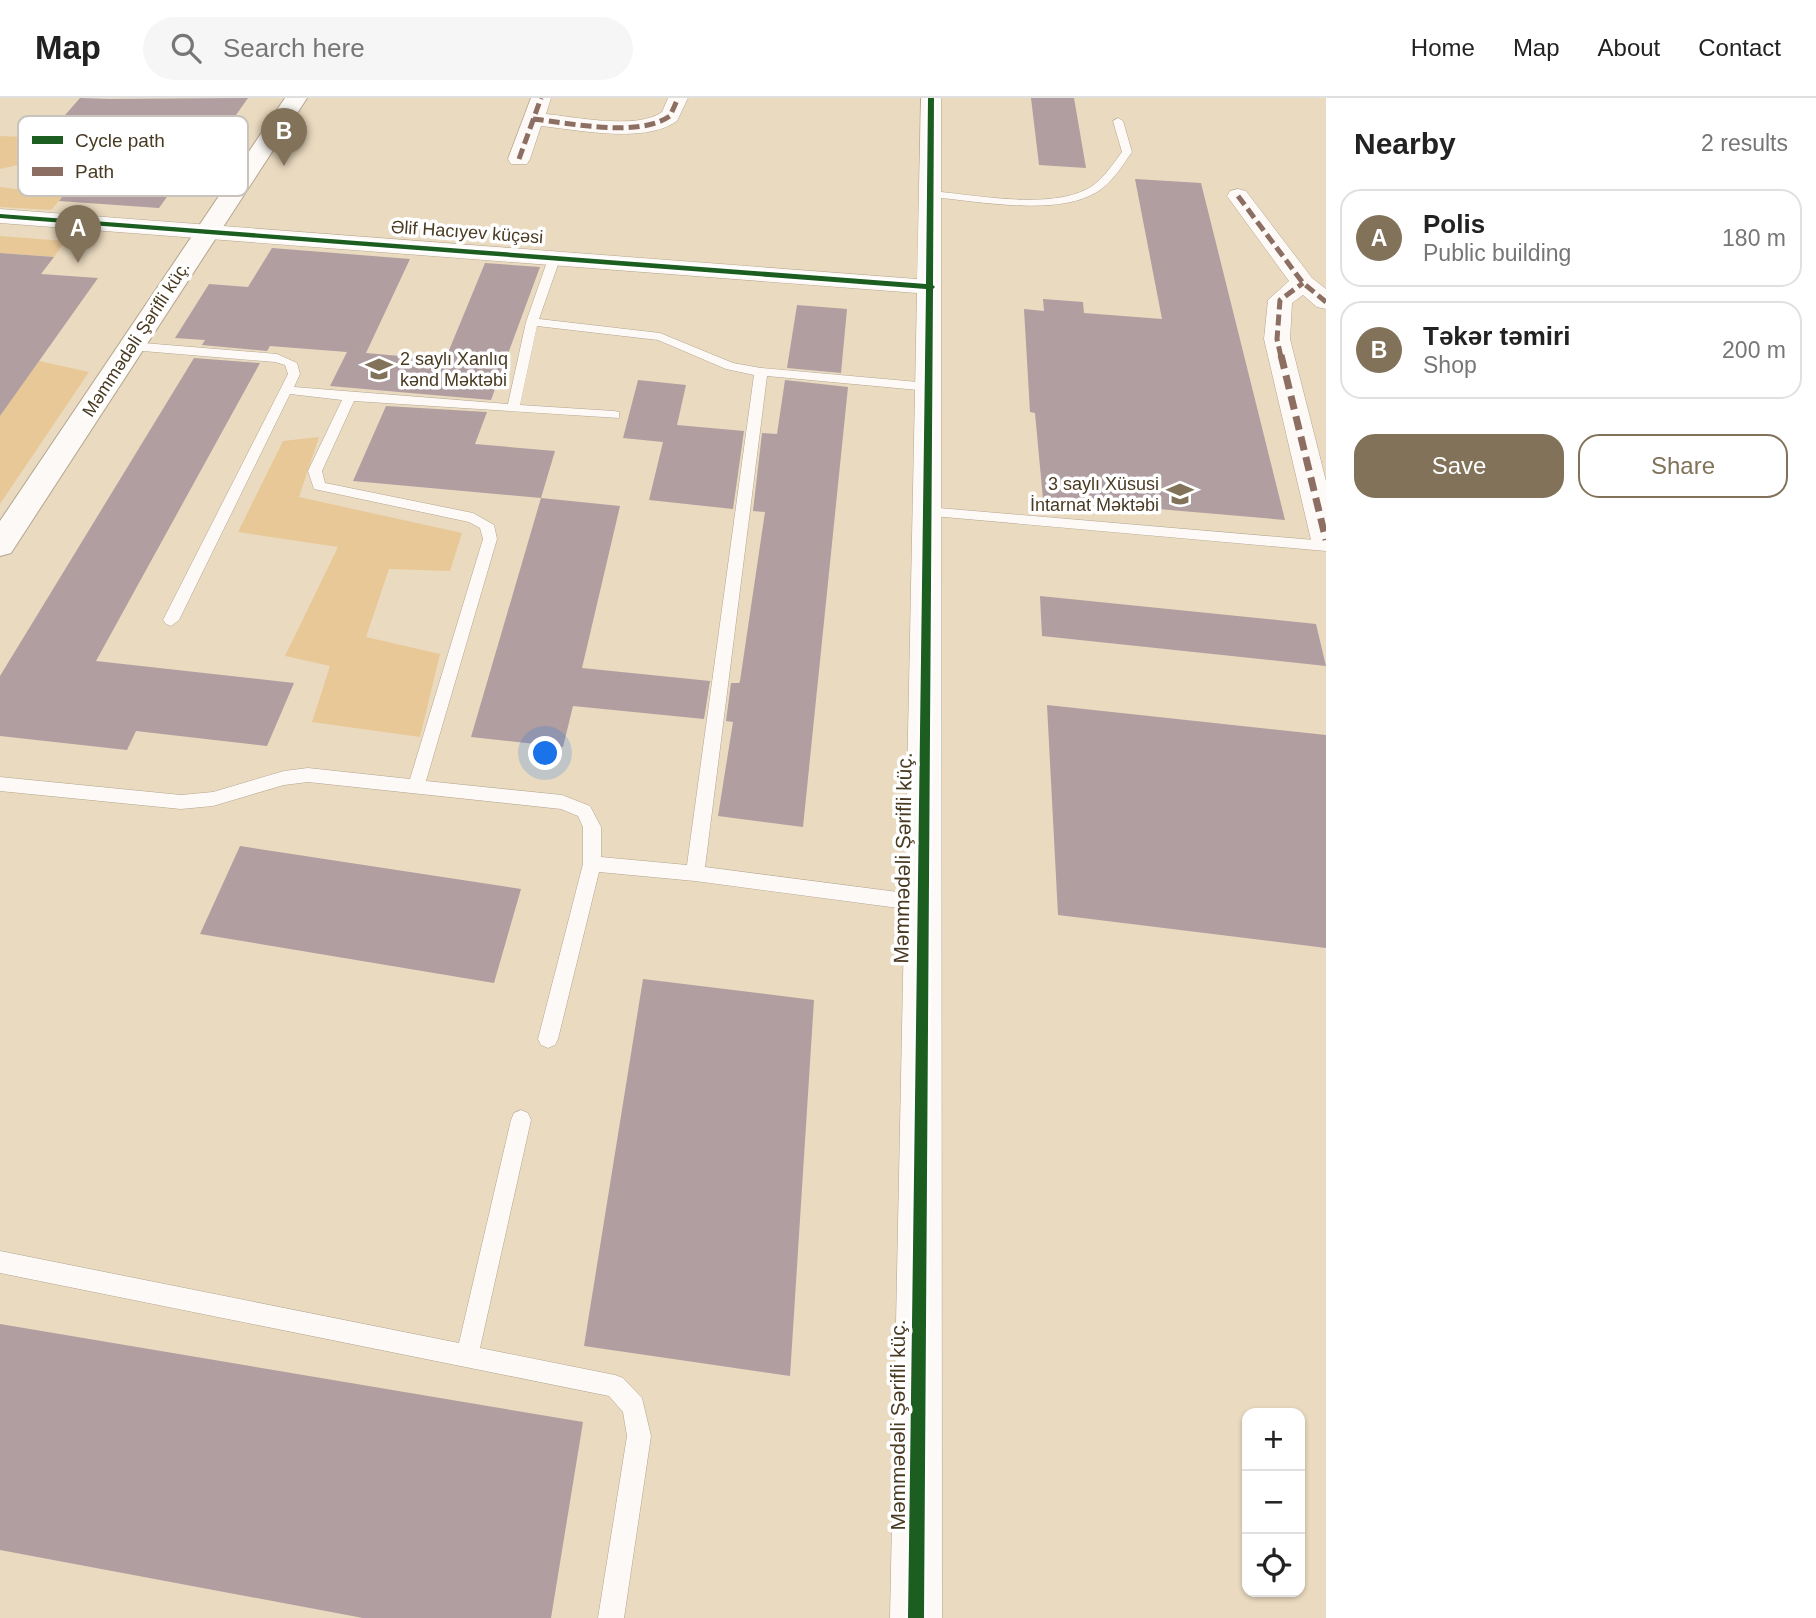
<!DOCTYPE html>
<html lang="en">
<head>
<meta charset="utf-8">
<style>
  :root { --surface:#fff; --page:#f6f6f6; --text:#222; --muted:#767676; --line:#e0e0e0; --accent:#817259 }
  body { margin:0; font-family:Arial,sans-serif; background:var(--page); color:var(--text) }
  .controls { position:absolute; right:21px; bottom:21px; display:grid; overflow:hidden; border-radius:14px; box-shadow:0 2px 5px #0004 }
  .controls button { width:63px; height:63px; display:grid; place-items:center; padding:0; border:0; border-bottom:2px solid var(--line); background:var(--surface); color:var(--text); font:35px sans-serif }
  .you { position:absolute; left:546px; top:656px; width:24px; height:24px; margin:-18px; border:5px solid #fff; border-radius:50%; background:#1a73e8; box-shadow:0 0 0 10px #1a73e833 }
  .badge { display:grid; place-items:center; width:46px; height:46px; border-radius:50%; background:var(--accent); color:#fff; font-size:23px; font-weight:700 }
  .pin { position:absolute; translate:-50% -58px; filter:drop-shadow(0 2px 4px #0008) }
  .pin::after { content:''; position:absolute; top:37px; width:24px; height:21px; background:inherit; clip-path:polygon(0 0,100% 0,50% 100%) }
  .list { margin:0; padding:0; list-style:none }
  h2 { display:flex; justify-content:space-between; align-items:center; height:91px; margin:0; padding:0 28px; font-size:30px }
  h2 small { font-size:23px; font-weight:400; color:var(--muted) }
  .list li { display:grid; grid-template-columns:46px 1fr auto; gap:21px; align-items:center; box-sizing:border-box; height:98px; margin:0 14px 14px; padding:0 14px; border:2px solid var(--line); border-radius:21px }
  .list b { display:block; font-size:26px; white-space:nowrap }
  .list p { margin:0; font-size:23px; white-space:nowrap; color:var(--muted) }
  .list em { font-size:23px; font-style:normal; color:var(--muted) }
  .actions { display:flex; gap:14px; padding:21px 28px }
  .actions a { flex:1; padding:16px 0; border:2px solid var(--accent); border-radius:21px; text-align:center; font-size:24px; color:var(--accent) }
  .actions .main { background:var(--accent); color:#fff }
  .icon { flex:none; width:38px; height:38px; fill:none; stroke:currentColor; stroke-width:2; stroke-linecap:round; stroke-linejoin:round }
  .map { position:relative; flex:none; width:1326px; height:1520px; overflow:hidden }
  header { display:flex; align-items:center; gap:42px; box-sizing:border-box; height:98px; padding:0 35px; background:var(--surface); border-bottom:2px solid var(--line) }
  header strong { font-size:33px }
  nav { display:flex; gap:38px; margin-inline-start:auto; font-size:24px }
  .search { width:490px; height:63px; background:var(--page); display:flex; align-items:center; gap:18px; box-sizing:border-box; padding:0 24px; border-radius:38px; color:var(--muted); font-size:26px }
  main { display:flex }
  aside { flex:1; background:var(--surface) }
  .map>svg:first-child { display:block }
  .green { fill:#e8c897 }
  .building { fill:#b09ea1 }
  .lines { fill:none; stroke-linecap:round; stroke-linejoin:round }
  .service-casing { stroke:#b3a58f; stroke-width:1 }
  .minor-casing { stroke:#b3a58f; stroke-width:1 }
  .tertiary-casing { stroke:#b3a58f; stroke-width:2 }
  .service { fill:#fcf9f6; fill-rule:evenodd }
  .minor { fill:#fcf9f6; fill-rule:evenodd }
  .tertiary { fill:#fcf9f6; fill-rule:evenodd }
  .quiet-far1 { stroke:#8d6e63; stroke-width:5; stroke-dasharray:11 5; stroke-linecap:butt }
  .quiet { stroke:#8d6e63; stroke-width:7; stroke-dasharray:14 7; stroke-linecap:butt }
  .cycleway-casing { stroke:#fff; stroke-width:5 }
  .cycleway { fill:#1b5e20; fill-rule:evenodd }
  .labels { text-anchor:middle; stroke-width:7; stroke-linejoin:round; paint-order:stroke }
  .far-street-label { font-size:18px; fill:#493a22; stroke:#fff }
  .far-poi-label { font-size:18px; fill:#493a22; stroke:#fff; text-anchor:start }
  .street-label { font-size:21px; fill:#493a22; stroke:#fff }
  .key { fill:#fff; stroke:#c8c4bd; stroke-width:2 }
  .key-label { font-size:19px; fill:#493a22 }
</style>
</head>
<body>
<header>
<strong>Map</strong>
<div class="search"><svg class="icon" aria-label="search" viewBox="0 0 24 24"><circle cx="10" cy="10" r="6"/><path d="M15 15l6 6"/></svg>Search here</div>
<nav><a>Home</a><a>Map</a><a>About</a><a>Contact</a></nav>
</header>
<main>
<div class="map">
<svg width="1326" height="1520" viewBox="0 0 1326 1520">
  <rect width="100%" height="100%" fill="#eadac0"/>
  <path class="green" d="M44 17 64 18 18 67 0 71V38L24 39Z
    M0 89 64 97 51 112 0 109Z
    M0 138 65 143 54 159 0 155Z
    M39 263 89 274 0 406V318Z
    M319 339 299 399 462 435 450 473 389 471 366 539 440 556 420 639 312 624 330 568 285 558 338 449 238 434 283 343Z"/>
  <path class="building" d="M80 0 109 1 248 0 193 78H182L159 110 59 103 70 89 20 85 57 42 44 41Z
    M1031 0H1074L1086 70 1039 67Z
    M1135 81 1201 85 1285 422 1043 401 1035 315 1030 314 1024 211 1044 213 1043 201 1083 204 1084 215 1162 221Z
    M272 150 410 161 366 255 445 262 485 165 540 169 491 302 330 288 347 254 270 248 267 253 202 247 205 242 175 240 209 186 248 189Z
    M0 155 54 159 41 176 98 180 0 318Z
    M797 207 847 211 841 275 787 270Z
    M194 260 260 265 96 563 294 585 267 648 136 633 127 652 0 638V578Z
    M638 282 686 287 677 327 744 333 733 411 649 402 663 344 623 340Z
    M785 282 848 289 803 729 718 718 733 624 726 623 731 585H739L740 583 765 414 753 413 762 335 777 336Z
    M386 308 487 314 475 346 555 353 541 400 353 383Z
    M541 400 620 408 582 570 710 583 704 621 573 608 563 649 471 639Z
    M1040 498 1316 526 1326 568 1042 538Z
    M1047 607 1326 637V850L1058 817Z
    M240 748 521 791 494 885 200 836Z
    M643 881 814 902 790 1278 584 1248Z
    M0 1226 583 1324 551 1520H363L0 1452Z"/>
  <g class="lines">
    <g class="service-casing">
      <path id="service" d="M1118 20 1123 23 1132 54C1122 68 1112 85 1097 94 1056 119 978 103 932 99L927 96 932 93C975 97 1051 112 1089 90 1103 82 1112 67 1122 54L1113 23Z
        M555 155 561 158 539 221 660 235 733 265 761 270 929 285 935 289 929 293 767 278 705 769 921 797 927 799 930 805 927 811 921 813 695 783 599 774 558 941 555 947 548 950 541 947 538 941 583 766V729L578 718 561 711 308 684 284 687 213 708 181 711 0 693V679L181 697 213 694 284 673 308 670 410 681 483 441 480 430 469 424 314 391 308 373 342 302 290 296 179 522 171 528 166 526 163 522 288 276 285 267 275 264 131 252 125 248 131 244 277 256 297 265 300 276 294 289 508 306 526 224 549 158ZM537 228 658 242 726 271 754 277 687 767 601 759V729L590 708 562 697 426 683 497 441 494 427 473 415 325 385 322 373 354 303 619 320V314L614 313 520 307Z
        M927 409 1326 443V453L922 417 920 414Z
        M521 1012 528 1015 531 1022 480 1250 615 1277 623 1280 642 1300 651 1338 624 1520H598L627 1338 623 1314 609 1298 0 1175V1153L459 1245 511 1022 514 1015Z"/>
    </g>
    <g class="minor-casing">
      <path id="minor" d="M531 0H551L546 16C576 19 637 32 662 14L668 0H688L677 23C645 46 579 32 541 28L530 61 527 66H511L508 61Z
        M921 0H941L942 1520H890L917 195 0 125V111L917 181Z
        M1238 91 1246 93 1312 180 1326 191V211L1317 209 1303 197 1292 205 1290 241 1326 383V452L1315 449 1311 442 1264 241 1268 202 1289 183 1227 98 1230 93Z"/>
    </g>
    <g class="tertiary-casing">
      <path id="tertiary" d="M285 0H307L11 455 0 458V423Z"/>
    </g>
    <use href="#service" class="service"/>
    <use href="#minor" class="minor"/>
    <use href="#tertiary" class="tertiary"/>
    <path class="quiet-far1" d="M533 21C569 25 639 40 670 18L678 0
      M519 61 541 0
      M1238 98 1303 185 1326 204
      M1281 259 1277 241 1280 202 1303 185"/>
    <path class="quiet" d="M1281 257 1326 442"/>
    <g class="cycleway-casing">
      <path id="cycleway" d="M928 0H934L933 187 935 189 933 191 924 1520H908L926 191 0 120V116L926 186Z"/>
    </g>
    <use href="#cycleway" class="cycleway"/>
  </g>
  <defs>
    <g id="school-bare" transform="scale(2.1)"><path d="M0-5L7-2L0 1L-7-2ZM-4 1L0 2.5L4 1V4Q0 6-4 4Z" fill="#817259" stroke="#fff" stroke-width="2.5" paint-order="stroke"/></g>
  </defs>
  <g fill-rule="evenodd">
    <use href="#school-bare" x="379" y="271"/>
    <use href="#school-bare" x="1180" y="396"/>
  </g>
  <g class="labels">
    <g class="far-street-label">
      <text transform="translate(467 134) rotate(4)" y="6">Əlif Hacıyev küçəsi</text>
      <text transform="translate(136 241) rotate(-57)" y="6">Məmmədəli Şərifli küç.</text>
    </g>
    <g class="far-poi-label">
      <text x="400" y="267">2 saylı Xanlıq<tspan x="400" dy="21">kənd Məktəbi</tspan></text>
      <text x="1159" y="392" text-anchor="end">3 saylı Xüsusi<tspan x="1159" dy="21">İntarnat Məktəbi</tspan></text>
    </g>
    <g class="street-label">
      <text transform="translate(903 760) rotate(-89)" y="7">Məmmədəli Şərifli küç.</text>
      <text transform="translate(898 1327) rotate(-90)" y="7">Məmmədəli Şərifli küç.</text>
    </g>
  </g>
  <rect x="18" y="18" width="230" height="80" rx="10" class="key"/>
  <rect x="32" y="38" width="31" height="8" fill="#1b5e20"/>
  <rect x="32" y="69" width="31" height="9" fill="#8d6e63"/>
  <g class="key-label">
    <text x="75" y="49">Cycle path</text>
    <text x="75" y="80">Path</text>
  </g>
</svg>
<div class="controls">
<button>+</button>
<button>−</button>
<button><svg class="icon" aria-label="locate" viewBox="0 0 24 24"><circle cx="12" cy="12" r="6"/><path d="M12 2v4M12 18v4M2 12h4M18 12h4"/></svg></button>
</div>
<div class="you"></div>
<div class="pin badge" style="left:78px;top:165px">A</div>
<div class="pin badge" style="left:284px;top:68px">B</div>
</div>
<aside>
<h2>Nearby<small>2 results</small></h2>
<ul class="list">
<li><span class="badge">A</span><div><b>Polis</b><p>Public building</p></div><em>180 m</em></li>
<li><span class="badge">B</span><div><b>Təkər təmiri</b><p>Shop</p></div><em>200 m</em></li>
</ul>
<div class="actions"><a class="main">Save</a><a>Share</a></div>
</aside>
</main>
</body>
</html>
